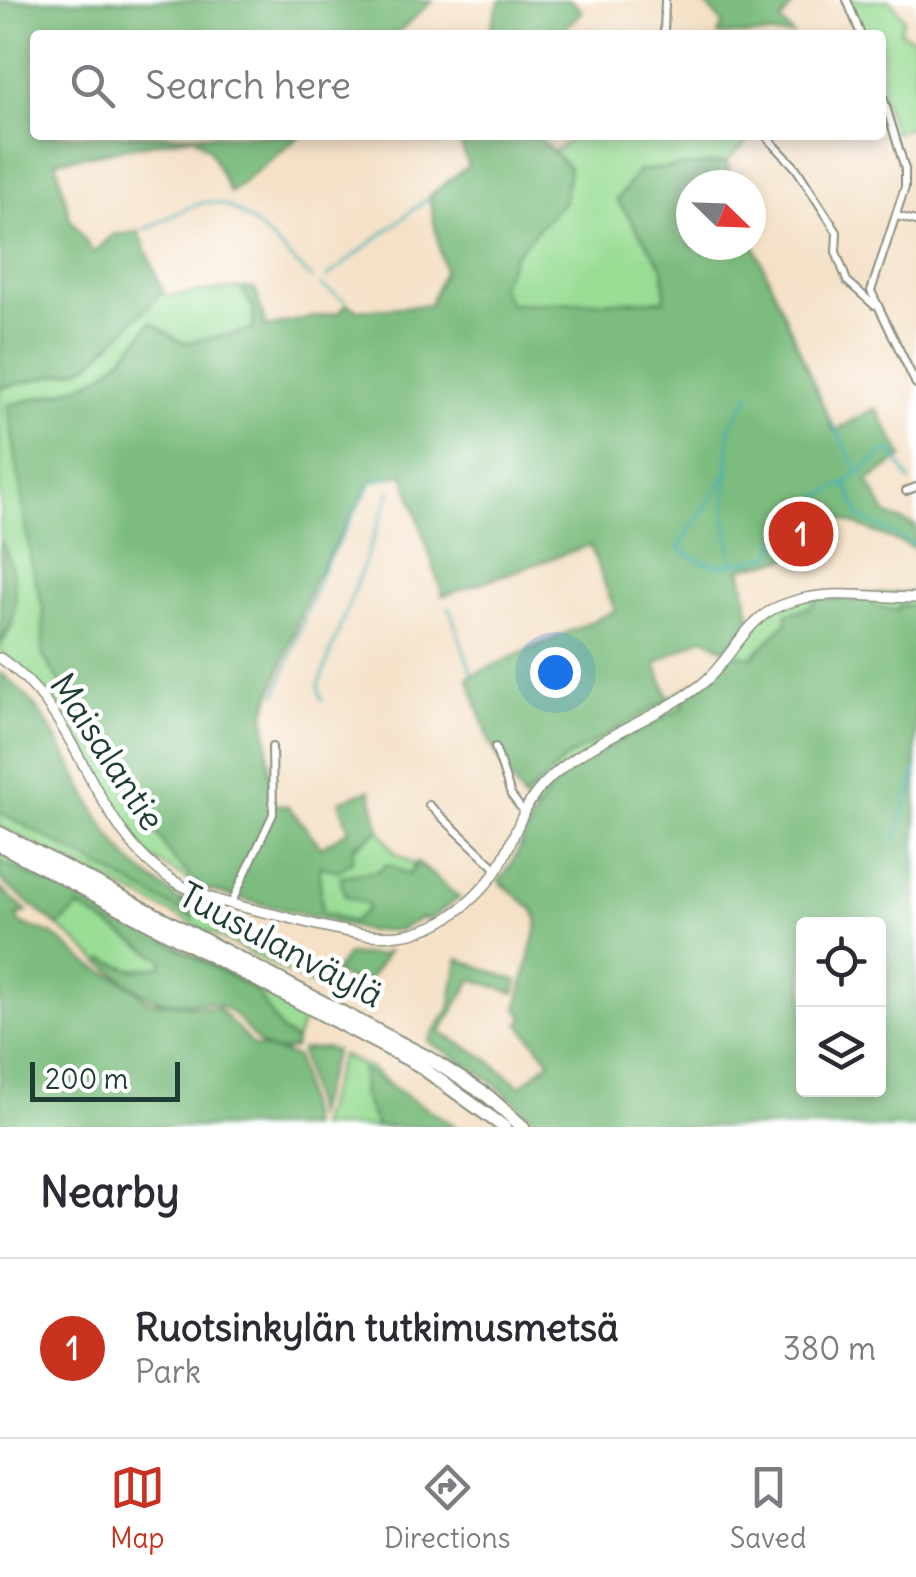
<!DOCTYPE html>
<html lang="en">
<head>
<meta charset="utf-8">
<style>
  :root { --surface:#fff; --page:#f7f7f7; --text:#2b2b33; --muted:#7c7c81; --line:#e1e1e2; --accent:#c8321e }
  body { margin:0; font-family:Delius,sans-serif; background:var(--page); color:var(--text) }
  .controls { position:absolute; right:30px; bottom:30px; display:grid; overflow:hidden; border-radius:10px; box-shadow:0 5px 15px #0003 }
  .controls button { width:90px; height:90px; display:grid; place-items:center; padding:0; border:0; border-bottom:2px solid var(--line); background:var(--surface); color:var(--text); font:50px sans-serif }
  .compass { position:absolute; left:676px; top:170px; width:90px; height:90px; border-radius:50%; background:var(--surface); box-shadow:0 5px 15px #0003; rotate:113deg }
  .scale { position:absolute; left:30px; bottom:25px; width:150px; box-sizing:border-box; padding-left:10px; border:5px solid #1f3d34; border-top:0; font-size:28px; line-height:35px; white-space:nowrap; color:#1f3d34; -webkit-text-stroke:8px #fff; paint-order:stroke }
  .you { position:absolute; left:555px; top:672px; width:35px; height:35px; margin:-25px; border:8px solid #fff; border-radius:50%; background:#1a73e8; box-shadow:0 0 0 15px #1a73e833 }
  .badge { display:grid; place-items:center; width:65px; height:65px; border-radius:50%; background:var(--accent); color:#fff; font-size:32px; font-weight:700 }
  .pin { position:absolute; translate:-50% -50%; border:5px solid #fff; box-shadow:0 2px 10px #0006 }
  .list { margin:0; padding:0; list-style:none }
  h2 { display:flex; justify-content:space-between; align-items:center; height:130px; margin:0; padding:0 40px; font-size:42px }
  h2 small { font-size:32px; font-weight:400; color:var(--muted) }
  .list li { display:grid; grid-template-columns:65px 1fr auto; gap:30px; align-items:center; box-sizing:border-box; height:180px; padding:0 40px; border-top:2px solid var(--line) }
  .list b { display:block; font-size:38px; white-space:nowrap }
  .list p { margin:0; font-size:32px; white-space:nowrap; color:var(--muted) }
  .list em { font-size:32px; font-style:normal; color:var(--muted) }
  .icon { flex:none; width:55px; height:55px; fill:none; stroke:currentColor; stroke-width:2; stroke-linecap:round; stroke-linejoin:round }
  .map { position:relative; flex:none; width:916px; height:1127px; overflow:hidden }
  .search { position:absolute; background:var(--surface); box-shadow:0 5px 15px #0003; left:30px; right:30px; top:30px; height:110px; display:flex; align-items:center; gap:25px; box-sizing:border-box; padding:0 35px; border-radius:10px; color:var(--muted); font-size:38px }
  .sheet { height:310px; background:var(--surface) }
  nav { display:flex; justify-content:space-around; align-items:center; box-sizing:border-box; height:140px; border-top:2px solid var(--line); background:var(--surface); font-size:28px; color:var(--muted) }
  nav a { display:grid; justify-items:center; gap:5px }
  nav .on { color:var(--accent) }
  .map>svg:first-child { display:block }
  .green { fill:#9add95; stroke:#5c8d64; stroke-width:2.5 }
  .forest { fill:#7bbc7e; stroke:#4d7c59; stroke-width:2.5; fill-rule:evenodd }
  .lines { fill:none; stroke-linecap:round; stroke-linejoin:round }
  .stream { stroke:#40b0ba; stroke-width:2.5 }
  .street-casing { stroke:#8a8f7e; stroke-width:10 }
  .secondary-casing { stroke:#8a8f7e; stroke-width:12 }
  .highway-casing { stroke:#8a8f7e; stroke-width:16 }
  .street { stroke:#fff; stroke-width:6 }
  .secondary { stroke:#fff; stroke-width:9 }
  .highway { stroke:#fff; stroke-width:12 }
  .labels { text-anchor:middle; stroke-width:9; stroke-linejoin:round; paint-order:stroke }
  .street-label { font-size:35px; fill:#1f3d34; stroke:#fff }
</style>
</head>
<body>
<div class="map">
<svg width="916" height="1127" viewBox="0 0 916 1127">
  <rect width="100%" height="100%" fill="#fff"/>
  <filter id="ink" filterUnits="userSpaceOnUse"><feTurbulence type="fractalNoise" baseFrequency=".01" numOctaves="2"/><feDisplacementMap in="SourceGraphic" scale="20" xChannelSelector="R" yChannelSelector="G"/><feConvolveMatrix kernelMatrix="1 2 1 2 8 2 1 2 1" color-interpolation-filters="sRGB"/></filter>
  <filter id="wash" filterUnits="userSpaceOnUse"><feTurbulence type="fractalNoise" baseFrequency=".0048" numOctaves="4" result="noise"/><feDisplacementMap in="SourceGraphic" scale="40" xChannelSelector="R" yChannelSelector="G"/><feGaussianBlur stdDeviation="2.25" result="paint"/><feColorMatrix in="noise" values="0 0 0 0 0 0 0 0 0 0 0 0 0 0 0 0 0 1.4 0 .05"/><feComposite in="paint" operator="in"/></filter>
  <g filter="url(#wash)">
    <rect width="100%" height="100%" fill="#f4e1c7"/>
    <path class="green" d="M846 0H890L904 18 900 32 914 39 916 124 894 133 881 93V35H859Z
      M577 135H754L726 162 639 171 617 200 663 267 665 301 509 304 499 286 516 253 564 201 569 168 553 152Z
      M241 288 254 309V330L183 343 151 322C100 392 85 383 8 406L32 567 43 607V656L174 860 204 889 151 858 131 835 66 720 43 688 0 652C0 639 11 634 13 622 17 599 11 559 0 539V388L78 370 92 362 163 292 167 296Z
      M916 592V605L899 606 898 611C861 603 822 602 787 614V622L752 657 740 658 684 706 566 775 535 811 523 799 565 759 703 678 759 614 799 596Z
      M0 812 192 917 182 899 214 911 238 932 240 942 262 945 319 977V988L0 826Z
      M380 830 395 853 415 865 409 875 367 904 368 910 352 922 322 912 318 866 329 865Z
      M0 852 300 1011 305 1014 296 1041 282 1032 255 990 71 889 53 886 0 862Z
      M79 906 165 961 162 966 133 970 104 960 102 964 58 926Z
      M341 1055 373 1070 409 1101 362 1070 363 1096 377 1127H318Z"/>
    <path class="forest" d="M0 0H433L395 35H35V135H301L230 193 209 149 194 136 56 161 70 219 93 253 113 235 139 232 163 292 92 362 78 370 0 388Z
      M500 0H571L582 11 558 35H488Z
      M702 0H807L794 3 781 21 793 35H718L723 24Z
      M458 135H536L569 168 564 201 516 253 500 286 510 304 665 300 663 267 617 200 638 171 726 162 734 185H691V245H751V237L834 431 876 408 903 457 868 481 887 515 916 526V549L830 514 810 521 819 544 785 559 741 568 751 620 725 650 704 637 656 663 669 699 565 759 523 799 490 743 468 677 615 611 590 545 443 596 404 474 372 481 314 580 265 711 272 804 288 806 321 847 349 830 339 801 370 790 380 830 354 845 352 861 339 871 319 866 322 912 352 922 367 910V904L345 896 340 876 378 871 388 864 409 875 417 862 459 898 428 920 422 918 399 930 367 931 204 889 174 860 43 656V607L32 567 8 405C84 388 104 387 151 322L183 343 253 330 254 309 241 288 255 289 266 327 340 312 347 304 359 310 429 305 444 271 429 196 468 166Z
      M0 539C18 573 22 611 0 643Z
      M869 598 872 605 897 611 899 606 916 605V1127H544L485 1076 428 1041 450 1009 458 959 518 981 515 993 472 979 441 1033 483 1056 521 1086 550 1061 520 1024 524 1016 517 1009 538 923 534 910 499 881C522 855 526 821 548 794 576 758 643 730 684 707L681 700 733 654 753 657 787 622V614L813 606 815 599ZM804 924H878V1090H804Z
      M0 673C63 717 78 801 127 857 148 881 177 892 195 919L0 812Z
      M0 862 53 886 71 889 255 990 282 1032 296 1041 294 1048C257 1063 249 1021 225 1008 206 997 183 1006 162 1001 142 997 120 975 102 964L104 959 133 970 161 966 164 960 79 907 58 926 0 880Z
      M0 888 27 912 17 916 21 924 52 934 90 965 122 980 150 1002 218 1008 252 1045 297 1057 310 1127H0Z
      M389 950 364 986 334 973 347 955H381Z
      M327 1048 335 1051 334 1055 314 1116 301 1050Z
      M362 1069 457 1127H377L363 1096Z"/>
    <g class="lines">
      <path class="stream" d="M144 230C163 222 189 204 208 202 241 199 290 261 313 279
        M326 278 427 199
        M320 285 346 301
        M831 420 858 471
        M728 473 679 547C710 575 736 564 773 555L781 533 806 503
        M846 484 861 518 916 545
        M811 501 846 483 890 448 910 481
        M733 564 725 516 730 428 750 393
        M449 607 472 674
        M277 693 322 571 372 482 391 477
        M322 700 318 687 391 490
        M896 840 916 770"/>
    </g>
  </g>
  <g filter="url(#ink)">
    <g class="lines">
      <g class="street-casing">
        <path id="street" d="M847 0 861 35
          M664 35 665 0
          M881 90 905 169V187L871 291 916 384
          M765 135 796 168 837 232 836 252 847 281 874 305
          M897 216 916 221
          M906 491 916 487
          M495 747 511 795 524 812
          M429 805 497 869
          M231 904 273 814 272 747"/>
      </g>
      <g class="secondary-casing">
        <path id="secondary" d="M0 658C83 713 90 830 174 881 206 901 245 907 281 916 367 937 422 958 487 883 513 853 516 813 543 785 586 739 653 722 702 684 732 660 743 620 782 605 827 587 870 598 916 598"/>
      </g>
      <g class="highway-casing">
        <path id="highway" d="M0 833 429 1058 488 1096 523 1127
          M0 845 417 1064 504 1127"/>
      </g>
      <use href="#street" class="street"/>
      <use href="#secondary" class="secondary"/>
      <use href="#highway" class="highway"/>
    </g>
  </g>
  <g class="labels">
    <g class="street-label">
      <text transform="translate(107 752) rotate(57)" y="12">Maisalantie</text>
      <text transform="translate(281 945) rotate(28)" y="12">Tuusulanväylä</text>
    </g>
  </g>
</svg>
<div class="controls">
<button><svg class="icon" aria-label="locate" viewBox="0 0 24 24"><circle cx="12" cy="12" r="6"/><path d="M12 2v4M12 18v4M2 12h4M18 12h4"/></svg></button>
<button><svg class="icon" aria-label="layers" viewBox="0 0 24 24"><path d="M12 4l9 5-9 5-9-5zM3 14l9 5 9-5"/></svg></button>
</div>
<svg class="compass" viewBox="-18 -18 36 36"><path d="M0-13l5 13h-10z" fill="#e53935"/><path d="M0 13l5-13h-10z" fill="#7c7c81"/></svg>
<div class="scale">200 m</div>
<div class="you"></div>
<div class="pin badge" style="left:801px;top:534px">1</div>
<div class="search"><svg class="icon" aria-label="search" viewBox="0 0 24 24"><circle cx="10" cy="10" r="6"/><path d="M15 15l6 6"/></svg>Search here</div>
</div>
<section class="sheet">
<h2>Nearby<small></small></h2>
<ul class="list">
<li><span class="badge">1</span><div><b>Ruotsinkylän tutkimusmetsä</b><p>Park</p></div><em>380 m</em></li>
</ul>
</section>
<nav>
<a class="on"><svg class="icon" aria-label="map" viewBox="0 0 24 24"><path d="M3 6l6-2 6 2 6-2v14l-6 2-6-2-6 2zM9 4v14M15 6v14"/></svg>Map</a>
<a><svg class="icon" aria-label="directions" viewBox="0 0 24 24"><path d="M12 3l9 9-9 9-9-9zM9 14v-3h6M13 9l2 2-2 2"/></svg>Directions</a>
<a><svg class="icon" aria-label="saved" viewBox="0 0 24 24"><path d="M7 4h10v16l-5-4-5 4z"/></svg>Saved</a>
</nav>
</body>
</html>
